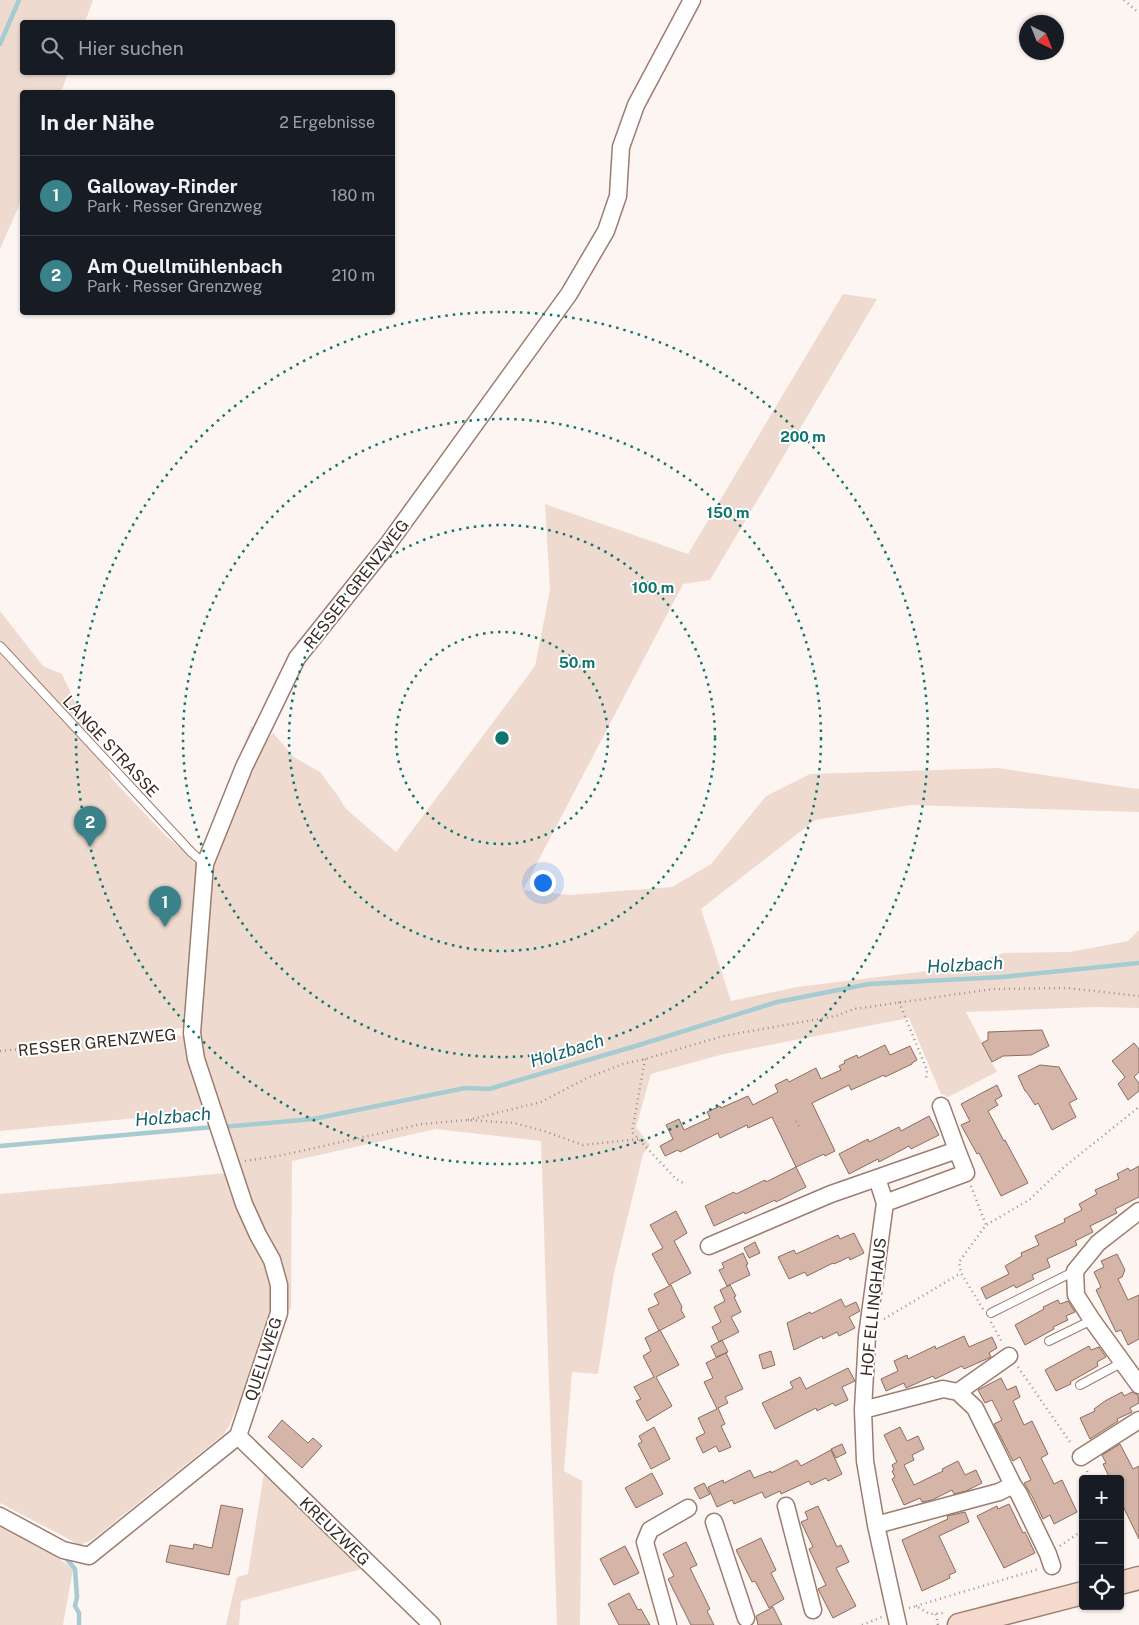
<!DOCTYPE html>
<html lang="de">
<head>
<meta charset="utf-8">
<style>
  :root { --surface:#171b24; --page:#242831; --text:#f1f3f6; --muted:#9ea1a6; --line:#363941; --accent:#3a828a }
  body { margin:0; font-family:"Public Sans",sans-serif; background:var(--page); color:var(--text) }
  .controls { position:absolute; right:15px; bottom:15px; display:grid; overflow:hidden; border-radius:5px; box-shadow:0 1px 4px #0004 }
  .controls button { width:45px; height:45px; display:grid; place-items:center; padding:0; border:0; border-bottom:1px solid var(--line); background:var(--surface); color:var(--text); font:25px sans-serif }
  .compass { position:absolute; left:1019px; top:15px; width:45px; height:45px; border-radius:50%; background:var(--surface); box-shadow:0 1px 4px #0004; rotate:137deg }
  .you { position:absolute; left:542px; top:882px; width:18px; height:18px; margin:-12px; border:4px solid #fff; border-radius:50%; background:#1a73e8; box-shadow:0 0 0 8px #1a73e833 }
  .badge { display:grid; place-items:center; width:32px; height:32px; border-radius:50%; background:var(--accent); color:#fff; font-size:16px; font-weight:700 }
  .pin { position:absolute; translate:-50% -41px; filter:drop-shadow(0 1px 2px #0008) }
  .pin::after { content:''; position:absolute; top:26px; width:18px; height:15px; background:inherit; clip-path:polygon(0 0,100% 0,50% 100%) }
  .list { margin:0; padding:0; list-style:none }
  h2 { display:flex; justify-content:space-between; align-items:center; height:65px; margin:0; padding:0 20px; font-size:21px }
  h2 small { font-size:16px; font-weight:400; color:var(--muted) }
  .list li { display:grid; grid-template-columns:32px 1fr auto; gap:15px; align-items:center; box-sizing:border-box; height:80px; padding:0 20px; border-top:1px solid var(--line) }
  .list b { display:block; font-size:19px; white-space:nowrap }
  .list p { margin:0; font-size:16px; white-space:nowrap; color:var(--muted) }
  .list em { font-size:16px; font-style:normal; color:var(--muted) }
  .icon { flex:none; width:28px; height:28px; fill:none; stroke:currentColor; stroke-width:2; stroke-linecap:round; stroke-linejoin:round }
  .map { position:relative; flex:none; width:1139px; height:1625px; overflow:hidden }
  .search { position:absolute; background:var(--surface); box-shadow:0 1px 4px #0004; left:20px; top:20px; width:375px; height:55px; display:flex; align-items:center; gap:12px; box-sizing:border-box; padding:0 18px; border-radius:5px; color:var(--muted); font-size:19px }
  .panel { position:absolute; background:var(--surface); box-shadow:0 1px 4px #0004; left:20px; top:90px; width:375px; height:225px; border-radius:5px }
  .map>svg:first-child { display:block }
  .green { fill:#efdad0 }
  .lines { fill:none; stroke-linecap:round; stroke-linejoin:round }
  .stream { stroke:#a6cbd0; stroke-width:4.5 }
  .building { fill:#d4b5a8; stroke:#8c6d5f }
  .lane-casing { stroke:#9c7d6f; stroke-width:10 }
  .street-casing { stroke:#9c7d6f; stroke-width:19 }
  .secondary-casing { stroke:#9c7d6f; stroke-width:25 }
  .path { stroke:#9c928d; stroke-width:2.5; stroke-dasharray:1 4; stroke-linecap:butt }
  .lane { stroke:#fff; stroke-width:8 }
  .street { stroke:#fff; stroke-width:16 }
  .secondary { stroke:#f5d9cc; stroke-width:22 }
  .ring { fill:none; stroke:#0f766e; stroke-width:2.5; stroke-dasharray:2.5 5 }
  .labels { text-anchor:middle; stroke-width:4; stroke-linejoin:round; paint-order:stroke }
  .street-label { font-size:16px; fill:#372a24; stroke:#fff }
  .water-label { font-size:18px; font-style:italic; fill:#156169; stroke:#fff }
  .centre { fill:#0f766e; stroke:#fff; stroke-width:2.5 }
  .ring-label { font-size:15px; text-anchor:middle; font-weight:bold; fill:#0f766e; stroke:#fff; stroke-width:4; stroke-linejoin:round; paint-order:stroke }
</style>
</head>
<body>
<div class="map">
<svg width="1139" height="1625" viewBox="0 0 1139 1625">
  <rect width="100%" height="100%" fill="#fdf5f2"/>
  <path class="green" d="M0 0H93L85 22H22V72L68 73 61 92H22V199L0 249Z
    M843 294 877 299 710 580 683 584 523 890 569 895 672 887 711 864 766 796 810 774 998 768 1137 789 1139 788V812L911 805 815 820 701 909 731 1001 797 987 960 967 1004 953 1070 952 1128 941 1139 930V1008L1096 1007 966 1012 997 1072 948 1097 941 1094 909 1018 724 1054 651 1074 636 1127 650 1145 643 1154 614 1273 598 1374 572 1372 564 1471 582 1481 580 1625H557L541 1141 436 1129 292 1161 291 1309 274 1314 243 1393 229 1426 224 1434 92 1540 80 1545 0 1503V1194L226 1173 195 1035 182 1028 124 1034 192 1036 211 1111 0 1131V611L43 666 62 674 112 779 166 836 200 864 208 846 251 726 267 740 273 733 294 757 320 772 338 796 346 809 396 852 535 666 550 590 545 504 688 554Z
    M271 1472 369 1567 241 1601 239 1625H226L237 1577 248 1574 264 1473Z
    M0 1527 58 1558 73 1569 63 1625H0Z"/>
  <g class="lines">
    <path class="stream" d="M0 44 19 0
      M222 1127 313 1119 465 1088 489 1089 639 1045 777 1002 869 984 1002 977 1139 963
      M0 1146 214 1127
      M64 1556 75 1569 77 1597 75 1606 79 1613V1625"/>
  </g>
  <path class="building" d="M1042 1030 1049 1046 1031 1055 1003 1056 992 1062 982 1043 988 1040V1032Z
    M1134 1043 1139 1049V1072L1134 1077 1139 1083V1091L1128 1100 1118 1084 1125 1077 1112 1061Z
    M885 1045 890 1055 910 1046 917 1060 912 1063V1064L885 1077 884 1075 851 1090 849 1085 812 1103 835 1151 825 1156 824 1154 796 1167 806 1187 776 1202 775 1200 745 1214 744 1212 714 1226 705 1206 734 1192 736 1194 765 1180 766 1182 796 1167 772 1117 748 1128 747 1125 720 1138 718 1133 680 1152 678 1150 665 1156 660 1146 673 1139 666 1125 679 1119 684 1130 710 1118 707 1112 720 1106 721 1108 748 1096 753 1105 778 1092 775 1085 787 1079 789 1082 816 1068 821 1079 841 1070 839 1066 845 1063 844 1061 857 1055 858 1058Z
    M1040 1065 1059 1067 1077 1099 1069 1103 1076 1117 1052 1130 1038 1103 1035 1105 1026 1091H1025L1018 1076Z
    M997 1085 1002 1096 995 1100 998 1105 988 1111 1004 1141 1005 1140 1028 1183 1001 1196 979 1153 977 1154 961 1125 970 1121 961 1104Z
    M929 1116 939 1135 911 1149 909 1146 879 1162 878 1159 849 1174 839 1154 868 1139 869 1142 899 1127 901 1131Z
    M1139 1166V1197L1115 1209 1117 1213 1090 1226 1093 1232 1075 1241 1077 1245 1047 1259 1050 1267 1032 1275 1034 1279 1016 1288 1014 1285 986 1299 981 1288 1009 1274 1005 1266 1022 1256 1021 1253 1039 1245 1035 1236 1065 1222 1064 1219 1082 1210 1079 1204 1097 1194 1095 1190 1119 1179 1117 1174 1128 1168 1130 1171Z
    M676 1211 687 1233 674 1241 691 1273 669 1285 652 1254 663 1248 650 1225Z
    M854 1233 864 1253 850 1260 849 1257 834 1264 833 1263 807 1276 805 1272 789 1279 778 1257 794 1250 796 1254 838 1235 840 1239Z
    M755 1242 760 1253 749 1258 744 1248Z
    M743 1253 748 1264 746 1265 750 1275 727 1286 719 1270 724 1268 722 1263Z
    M1117 1254 1125 1270 1122 1277 1118 1279 1128 1300 1139 1295V1339L1128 1345 1121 1330 1116 1332 1096 1290 1101 1287 1094 1272 1104 1267 1101 1261Z
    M671 1285 682 1307 681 1310 685 1317 659 1331 648 1309 659 1304 654 1294Z
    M730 1285 736 1296 734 1297 741 1312 731 1317 739 1332 719 1342 712 1327 721 1322 714 1307 725 1301 720 1290Z
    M841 1299 845 1307 856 1302 860 1311 849 1317 855 1328 839 1336 837 1332 823 1339 822 1336 794 1350 787 1323 810 1312 811 1314Z
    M1058 1300 1060 1304 1068 1301 1075 1312 1066 1316 1068 1320 1053 1327 1054 1329 1025 1345 1015 1325 1044 1309 1043 1307Z
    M660 1330 679 1365 656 1377 672 1406 647 1421 636 1401 641 1399 634 1387 654 1377 643 1356 651 1351 645 1338Z
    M964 1336 969 1347 992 1337 997 1348 989 1353 991 1357 964 1369 962 1366 935 1379 933 1376 906 1388 904 1383 886 1391 881 1379 898 1371 894 1361 907 1355 908 1359 935 1346 936 1349Z
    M722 1340 728 1352 716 1357 711 1346Z
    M1089 1346 1091 1350 1099 1347 1106 1357 1097 1362 1098 1366 1070 1382 1071 1384 1056 1391 1045 1370Z
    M771 1351 775 1365 763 1369 759 1355Z
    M726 1353 743 1389 725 1397 728 1403 718 1408 725 1424 721 1426 731 1447 719 1452 716 1446 703 1453 696 1438 705 1433 698 1418 717 1409 704 1382 713 1378 706 1363Z
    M848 1368 855 1381 842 1387 848 1400 835 1406 833 1403 817 1411 816 1408 775 1429 762 1403 793 1388 790 1382 800 1377 806 1389Z
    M1001 1378 1007 1390 1016 1386 1020 1397 1013 1401 1024 1425 1032 1421 1048 1454 1041 1458 1054 1484 1062 1480 1077 1512 1054 1524 1050 1515 1043 1519 1032 1496 1024 1483 1031 1480 1020 1457 1013 1461 994 1424 1002 1420 992 1400 985 1403 978 1390Z
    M1122 1392 1124 1396 1132 1392 1138 1395 1139 1403 1130 1408 1132 1412 1117 1419 1118 1421 1090 1439 1080 1418 1095 1411 1094 1409 1105 1401Z
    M282 1420 308 1443 313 1438 322 1446 302 1468 268 1437Z
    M654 1427 670 1459 651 1469 638 1444 642 1442 639 1436Z
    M900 1427 907 1441 918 1436 924 1449 912 1455 914 1460 904 1465 914 1485 943 1471 942 1469 958 1461 965 1475 976 1470 982 1483 966 1491 954 1494 952 1490 932 1500 922 1502 920 1498 904 1505 892 1479 895 1477 892 1471 894 1470 892 1465 897 1462 884 1435Z
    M842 1444 846 1453 836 1458 831 1449Z
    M1120 1444 1133 1469 1139 1466V1539L1120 1500V1479H1110L1103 1464 1106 1463 1102 1455Z
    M831 1450 842 1474 828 1481 826 1478 811 1485 809 1481 781 1494 780 1491 765 1498 762 1492 734 1504 732 1500 717 1507 708 1487 723 1480 724 1483 750 1470 754 1478 771 1471V1473L797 1460 801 1466Z
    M652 1473 663 1494 636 1508 625 1488Z
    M704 1483 710 1494 700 1499 694 1488Z
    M1009 1504 1023 1533 1025 1532 1035 1553 1004 1568 977 1516 997 1506 998 1509Z
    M221 1505 243 1509 229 1575 166 1562 170 1545 193 1549 194 1544 212 1548Z
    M818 1506 837 1547 841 1545 849 1562 836 1568 856 1606 833 1618 818 1589 826 1585 809 1549 813 1547 801 1522 808 1519 805 1512Z
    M965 1512 969 1522 939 1536 956 1572 949 1575 950 1578 922 1591 902 1540 948 1519 947 1516Z
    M761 1538 776 1570 771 1573 784 1599 769 1608 755 1581 752 1582 736 1550Z
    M686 1542 697 1565 690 1568 710 1609 707 1611 714 1625H691L668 1579 674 1576 663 1554Z
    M625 1546 639 1573 614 1585 600 1559Z
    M629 1593 638 1610 641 1609 650 1625H619L608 1604Z
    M773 1607 782 1625H758L756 1616Z"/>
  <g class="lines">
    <g class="lane-casing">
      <path id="lane" d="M0 646 192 853 205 864
        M991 1313 1075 1271
        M1049 1341 1092 1320
        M1080 1385 1123 1362"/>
    </g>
    <g class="street-casing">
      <path id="street" d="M941 1106 957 1150
        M885 1203 966 1173 957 1150 877 1178 885 1203 867 1336 863 1410 865 1461 876 1525 898 1625
        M1139 1211 1098 1243 1075 1271 1076 1295 1092 1320 1139 1385
        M709 1246 831 1194 877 1178
        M958 1392 1009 1356
        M863 1410 943 1389 958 1392 975 1408 1013 1485 999 1492 876 1525
        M238 1436 432 1625
        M1081 1457 1139 1420
        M1013 1485 1019 1494 1048 1554 1052 1566
        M786 1506 813 1610
        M0 1516 63 1550 89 1556 238 1436 279 1313V1285L272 1260 258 1235 244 1204 196 1059 192 1033 205 864 244 767 297 658 388 544 569 294 606 231 618 196 621 147 636 105 692 0
        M714 1522 746 1618
        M668 1625 645 1542 650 1530 688 1508"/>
    </g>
    <g class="secondary-casing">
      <path id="secondary" d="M1120 1583 1139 1578
        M959 1625 1083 1593"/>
    </g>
    <path class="path" d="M1124 0 1139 13
      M899 1002 927 1070 926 1080
      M0 1051 178 1034
      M645 1059 632 1132 676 1179 685 1184
      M468 1120 541 1102 587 1078 623 1064 645 1059 723 1036 836 1016 854 1009 993 989 1067 988 1139 996
      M796 1121 799 1126
      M245 1161 283 1155 422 1124 468 1120 514 1123 544 1131 583 1145 639 1139
      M971 1186 986 1225
      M983 1309 961 1273 959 1262 986 1225 1029 1200 1064 1167 1139 1107
      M884 1319 961 1273
      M991 1322 1003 1344
      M1018 1367 1072 1445
      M1087 1471 1091 1479
      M1060 1546 1083 1530
      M916 1606 1039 1569
      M909 1608 916 1606 930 1614 945 1613
      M936 1614 938 1625
      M862 1625 882 1617"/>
    <use href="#lane" class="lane"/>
    <use href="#street" class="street"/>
    <use href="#secondary" class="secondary"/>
  </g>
  <g class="ring">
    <circle cx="502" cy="738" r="106"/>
    <circle cx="502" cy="738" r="213"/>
    <circle cx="502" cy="738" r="319"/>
    <circle cx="502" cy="738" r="426"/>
  </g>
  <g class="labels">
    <g class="street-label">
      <text transform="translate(356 584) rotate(-52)" y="6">RESSER GRENZWEG</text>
      <text transform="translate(111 746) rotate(47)" y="6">LANGE STRASSE</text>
      <text transform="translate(97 1042) rotate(-6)" y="6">RESSER GRENZWEG</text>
      <text transform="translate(873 1307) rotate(-84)" y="6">HOF ELLINGHAUS</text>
      <text transform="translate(263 1359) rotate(-72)" y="6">QUELLWEG</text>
      <text transform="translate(335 1531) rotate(44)" y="6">KREUZWEG</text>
    </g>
    <g class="water-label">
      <text transform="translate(965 965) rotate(-3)" y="6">Holzbach</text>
      <text transform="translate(567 1051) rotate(-17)" y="6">Holzbach</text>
      <text transform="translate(173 1117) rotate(-5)" y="6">Holzbach</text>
    </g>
  </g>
  <circle cx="502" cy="738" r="8" class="centre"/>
  <g class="ring-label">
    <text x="803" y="442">200 m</text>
    <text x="728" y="518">150 m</text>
    <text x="653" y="593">100 m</text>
    <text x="577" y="668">50 m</text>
  </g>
</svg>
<div class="controls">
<button>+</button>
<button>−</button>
<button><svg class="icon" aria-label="locate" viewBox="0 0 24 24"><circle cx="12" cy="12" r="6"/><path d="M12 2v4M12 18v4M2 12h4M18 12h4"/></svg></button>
</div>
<svg class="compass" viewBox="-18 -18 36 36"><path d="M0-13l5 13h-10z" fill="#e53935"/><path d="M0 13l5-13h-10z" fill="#9ea1a6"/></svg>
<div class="you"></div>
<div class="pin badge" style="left:165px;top:927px">1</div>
<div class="pin badge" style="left:90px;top:847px">2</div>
<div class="search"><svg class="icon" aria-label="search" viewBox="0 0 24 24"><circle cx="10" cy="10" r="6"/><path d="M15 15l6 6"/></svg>Hier suchen</div>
<section class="panel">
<h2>In der Nähe<small>2 Ergebnisse</small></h2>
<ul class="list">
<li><span class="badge">1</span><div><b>Galloway-Rinder</b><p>Park · Resser Grenzweg</p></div><em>180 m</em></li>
<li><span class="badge">2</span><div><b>Am Quellmühlenbach</b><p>Park · Resser Grenzweg</p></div><em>210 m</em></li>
</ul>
</section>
</div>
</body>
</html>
